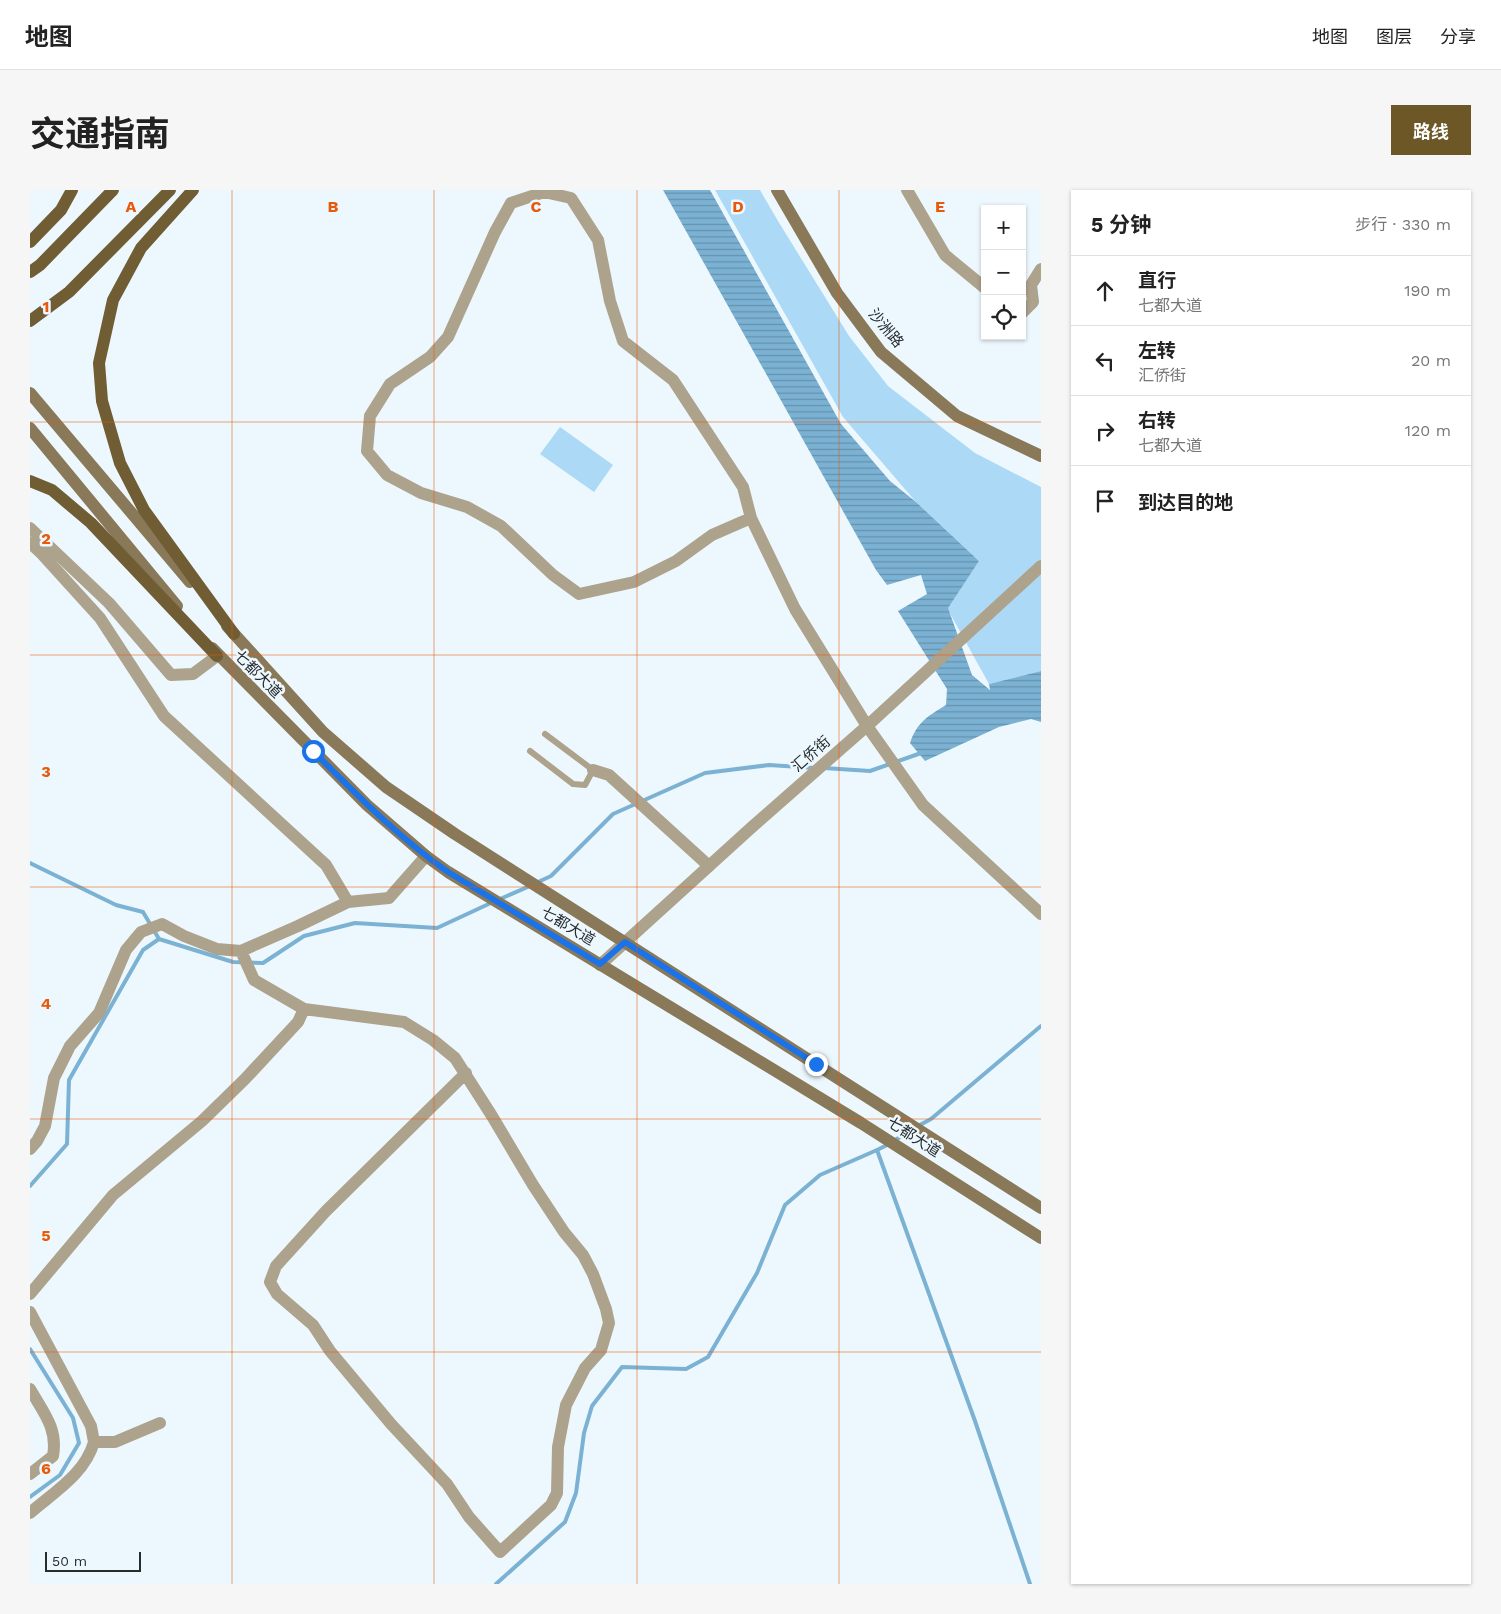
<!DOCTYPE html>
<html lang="zh">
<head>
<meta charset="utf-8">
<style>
  :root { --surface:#fff; --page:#f6f6f6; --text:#222; --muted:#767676; --line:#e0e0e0; --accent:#6e5727 }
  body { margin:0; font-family:"Work Sans","Noto Sans SC",sans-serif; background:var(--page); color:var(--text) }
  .controls { position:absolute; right:15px; top:15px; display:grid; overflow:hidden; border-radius:0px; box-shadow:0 1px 4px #0004 }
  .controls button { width:45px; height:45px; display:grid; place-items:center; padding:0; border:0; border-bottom:1px solid var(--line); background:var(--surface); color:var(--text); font:25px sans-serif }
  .scale { position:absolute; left:15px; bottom:12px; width:96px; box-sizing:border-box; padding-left:5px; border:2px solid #272c2f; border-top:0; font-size:14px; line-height:18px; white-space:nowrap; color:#272c2f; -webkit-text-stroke:4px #edf8fe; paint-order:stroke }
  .stop { position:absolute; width:15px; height:15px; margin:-11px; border:4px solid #1a73e8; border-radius:50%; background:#fff }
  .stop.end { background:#1a73e8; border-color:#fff; box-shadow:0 1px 5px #0008 }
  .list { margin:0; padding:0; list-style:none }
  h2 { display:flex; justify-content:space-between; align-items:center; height:65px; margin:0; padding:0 20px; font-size:21px }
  h2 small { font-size:16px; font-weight:400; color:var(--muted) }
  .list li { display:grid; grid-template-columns:32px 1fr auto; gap:15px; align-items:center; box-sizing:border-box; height:70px; padding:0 20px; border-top:1px solid var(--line) }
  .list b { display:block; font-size:19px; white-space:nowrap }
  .list p { margin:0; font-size:16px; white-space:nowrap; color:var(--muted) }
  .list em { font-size:16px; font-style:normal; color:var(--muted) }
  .icon { flex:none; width:28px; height:28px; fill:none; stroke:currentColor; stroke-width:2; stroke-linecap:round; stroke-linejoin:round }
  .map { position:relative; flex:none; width:1011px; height:1394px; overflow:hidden; border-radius:0px }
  header { display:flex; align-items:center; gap:30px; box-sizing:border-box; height:70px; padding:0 25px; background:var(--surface); border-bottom:1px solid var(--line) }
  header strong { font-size:24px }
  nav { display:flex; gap:28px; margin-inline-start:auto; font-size:18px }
  .intro { display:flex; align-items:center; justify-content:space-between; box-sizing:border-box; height:120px; padding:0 30px }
  h1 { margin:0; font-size:35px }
  .button { padding:12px 22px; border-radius:0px; background:var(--accent); color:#fff; font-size:18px; font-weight:700 }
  main { display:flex; gap:30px; padding:0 30px }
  aside { flex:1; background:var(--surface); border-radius:0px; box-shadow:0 1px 4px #0004 }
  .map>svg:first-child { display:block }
  .green { fill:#acd9f5 }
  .water { fill:url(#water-rules) }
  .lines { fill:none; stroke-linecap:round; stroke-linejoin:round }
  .stream { stroke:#7bb2d3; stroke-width:4 }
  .service { stroke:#ada28c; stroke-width:6 }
  .minor { stroke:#ada28c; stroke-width:12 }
  .tertiary { stroke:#ada28c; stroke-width:12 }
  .secondary { stroke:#8a7959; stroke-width:12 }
  .primary { stroke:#705d34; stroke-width:12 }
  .route { stroke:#1a73e8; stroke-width:6 }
  .grid { fill:none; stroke:#e8590c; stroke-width:1; stroke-opacity:0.55 }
  .labels { text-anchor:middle; stroke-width:5; stroke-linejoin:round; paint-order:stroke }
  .street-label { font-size:15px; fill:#272c2f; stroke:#edf8fe }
  .grid-label { font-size:16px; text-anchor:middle; font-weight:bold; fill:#e8590c; stroke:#edf8fe; stroke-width:5; stroke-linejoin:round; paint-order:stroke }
</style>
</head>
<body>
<header>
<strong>地图</strong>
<nav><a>地图</a><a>图层</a><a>分享</a></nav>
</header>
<div class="intro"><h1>交通指南</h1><a class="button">路线</a></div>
<main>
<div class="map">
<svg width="1011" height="1394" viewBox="0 0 1011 1394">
  <defs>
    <pattern id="water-rules" width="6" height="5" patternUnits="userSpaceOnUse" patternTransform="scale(1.25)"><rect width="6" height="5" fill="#7bb2d3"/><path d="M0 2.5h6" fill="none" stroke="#6591ac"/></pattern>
  </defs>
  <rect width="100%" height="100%" fill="#edf8fe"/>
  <path class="green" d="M685 0H730L748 31 819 146 858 196 945 263 1011 297V481L959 494 917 418 949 371 886 312 813 227Z
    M530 237 583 275 564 302 510 264Z"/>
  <path class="water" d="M633 0H680L811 234 860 291 886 312 949 371 918 418 942 485 960 500 959 494 1011 481V532L1001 529 969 537 895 571 880 553C887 532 898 526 916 515L917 499 868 421 897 404 891 385 857 395 846 380Z"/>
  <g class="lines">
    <path class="stream" d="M794 578 840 581 894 562
      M0 673 86 715 113 722 129 749
      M506 693 521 686 583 624 675 583 739 575 785 578
      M470 709 500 696
      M888 936 901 929 1011 836
      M865 950 882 940
      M847 960 945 1231 1000 1394
      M0 996 37 954 39 890 113 760 129 749 203 772 233 773 274 746 325 733 407 738 463 712
      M0 1159 43 1228 49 1253 30 1285 0 1307
      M466 1394 535 1332 546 1303 554 1243 562 1216 592 1177 656 1179 678 1167 727 1083 755 1015 790 985 847 960 859 954"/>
    <path class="service" d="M500 561 543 594 555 595 563 580 515 544"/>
    <path class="minor" d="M877 0 915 65 955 98
      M992 123 1003 112 1001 95 1011 79
      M721 328 682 345 646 371 604 392 549 404 523 385 471 336 437 317 391 303 357 285 337 261 340 226 360 194 400 167 418 147 465 42 481 13 514 2 541 8 568 50 580 111 593 151 643 190 713 297 721 328 765 419 837 536 893 615 1011 724
      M0 353 11 363 70 428 134 526 296 675 318 712 359 708 396 666
      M563 580 579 585 679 676
      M211 761 224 790 274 819 374 832 403 850 425 868 462 926 503 995 534 1042 553 1065 563 1084 576 1119 579 1133 571 1160 555 1178 536 1215 528 1257 527 1303 521 1315 470 1362 439 1327 417 1294 361 1234 300 1161 283 1135 247 1104 240 1092 246 1076 296 1021 436 883
      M0 959 7 951 15 936 24 888 40 856 69 823 96 760 111 742 132 734 154 746 187 759 211 761 268 736 318 712
      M0 1104 83 1005 172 931 215 889 268 832 274 819
      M0 1122 61 1236 64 1252
      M0 1199C13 1222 28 1238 23 1266L0 1284
      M0 1323C24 1302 55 1284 64 1252H85L130 1233"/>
    <path class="tertiary" d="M0 338 79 413 141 485 163 484 187 466
      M570 775 722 637 837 536 1011 376"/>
    <path class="secondary" d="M747 0 807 103 851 162 927 226 1011 266
      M0 203 160 392
      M0 238 147 416
      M197 436 293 542 356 597 425 644 1011 1018
      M182 458 337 615 396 666 418 682 831 933 1011 1048"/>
    <path class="primary" d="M163 0 111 58 83 110 69 173 72 211 90 273 114 320 204 444
      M0 52 31 20 42 0
      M0 82 10 75 83 0
      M0 131 39 102 140 0
      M0 291 22 300 61 333 187 466"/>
  </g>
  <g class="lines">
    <path class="route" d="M283 561C326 604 368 647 418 682L570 774 595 752 786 874"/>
  </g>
  <path class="grid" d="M202 0V1394M404 0V1394M607 0V1394M809 0V1394M0 232H1011M0 465H1011M0 697H1011M0 929H1011M0 1162H1011"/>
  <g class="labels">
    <g class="street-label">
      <text transform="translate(856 138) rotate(50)" y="5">沙洲路</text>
      <text transform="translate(228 484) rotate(45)" y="5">七都大道</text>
      <text transform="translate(781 564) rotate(-41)" y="5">汇侨街</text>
      <text transform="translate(538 736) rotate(31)" y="5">七都大道</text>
      <text transform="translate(884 947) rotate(33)" y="5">七都大道</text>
    </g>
  </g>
  <g class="grid-label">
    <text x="101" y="22">A</text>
    <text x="303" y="22">B</text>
    <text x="506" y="22">C</text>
    <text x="708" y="22">D</text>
    <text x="910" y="22">E</text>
    <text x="16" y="122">1</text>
    <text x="16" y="354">2</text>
    <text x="16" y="587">3</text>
    <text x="16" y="819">4</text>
    <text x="16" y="1051">5</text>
    <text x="16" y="1284">6</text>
  </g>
</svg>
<div class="controls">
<button>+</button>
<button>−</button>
<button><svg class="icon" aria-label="locate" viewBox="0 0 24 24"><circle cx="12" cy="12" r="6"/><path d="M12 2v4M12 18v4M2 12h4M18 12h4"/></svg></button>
</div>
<div class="scale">50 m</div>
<div class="stop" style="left:283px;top:561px"></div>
<div class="stop end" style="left:786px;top:874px"></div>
</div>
<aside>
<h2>5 分钟<small>步行 · 330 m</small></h2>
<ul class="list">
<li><svg class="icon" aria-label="ahead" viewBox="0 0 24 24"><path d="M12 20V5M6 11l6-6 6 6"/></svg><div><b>直行</b><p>七都大道</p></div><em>190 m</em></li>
<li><svg class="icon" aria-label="left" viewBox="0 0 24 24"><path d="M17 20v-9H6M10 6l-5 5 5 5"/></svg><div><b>左转</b><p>汇侨街</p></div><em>20 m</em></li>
<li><svg class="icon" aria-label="right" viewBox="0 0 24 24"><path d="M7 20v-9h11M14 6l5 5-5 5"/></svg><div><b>右转</b><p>七都大道</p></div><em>120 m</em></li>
<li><svg class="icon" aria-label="arrive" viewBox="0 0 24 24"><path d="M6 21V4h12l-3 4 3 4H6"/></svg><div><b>到达目的地</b></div></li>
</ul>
</aside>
</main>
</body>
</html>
